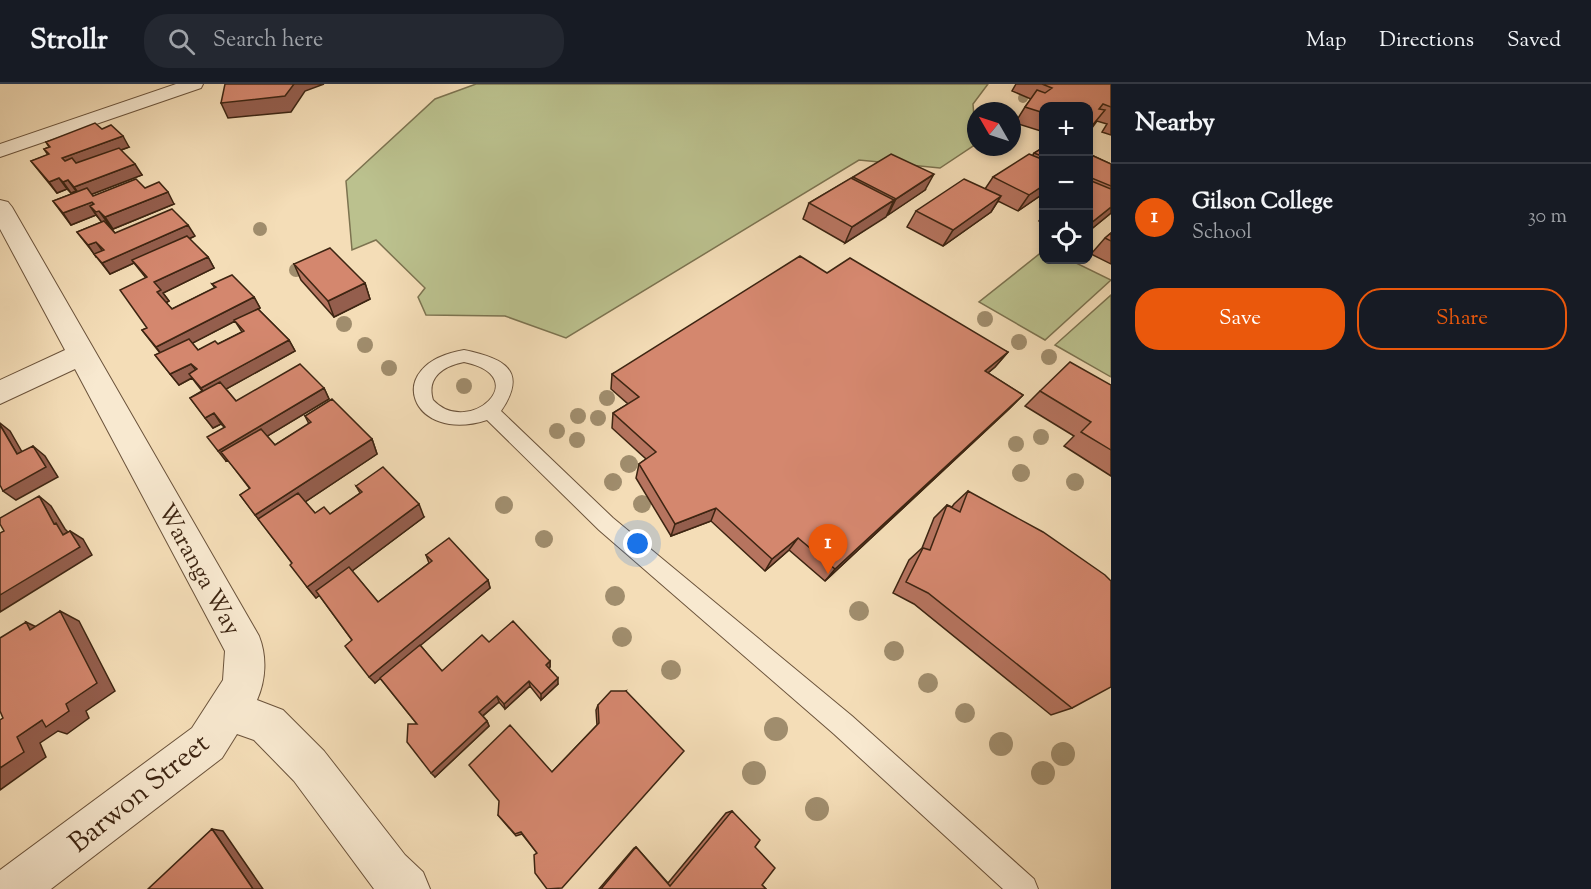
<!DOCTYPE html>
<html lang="en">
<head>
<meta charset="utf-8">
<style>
  :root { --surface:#171b24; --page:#242831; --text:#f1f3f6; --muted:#9ea1a6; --line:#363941; --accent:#ea580c }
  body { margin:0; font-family:"Sorts Mill Goudy",serif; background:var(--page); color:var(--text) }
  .controls { position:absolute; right:18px; top:18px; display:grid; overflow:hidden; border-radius:12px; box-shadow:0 3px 9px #0003 }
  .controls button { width:54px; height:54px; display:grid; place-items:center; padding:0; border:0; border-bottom:2px solid var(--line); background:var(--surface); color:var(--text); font:30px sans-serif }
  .compass { position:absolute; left:967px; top:18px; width:54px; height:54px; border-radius:50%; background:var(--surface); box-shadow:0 3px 9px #0003; rotate:309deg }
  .you { position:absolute; left:638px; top:460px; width:21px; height:21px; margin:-15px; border:4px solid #fff; border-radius:50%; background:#1a73e8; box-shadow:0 0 0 9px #1a73e833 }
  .badge { display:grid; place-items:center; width:39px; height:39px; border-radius:50%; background:var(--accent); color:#fff; font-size:20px; font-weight:700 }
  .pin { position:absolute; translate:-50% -50px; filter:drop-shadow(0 2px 3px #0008) }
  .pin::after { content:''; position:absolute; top:32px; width:21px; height:18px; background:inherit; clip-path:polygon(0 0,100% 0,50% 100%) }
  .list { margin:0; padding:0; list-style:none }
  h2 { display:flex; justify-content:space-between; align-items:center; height:78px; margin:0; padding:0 24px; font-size:26px }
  h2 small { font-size:20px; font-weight:400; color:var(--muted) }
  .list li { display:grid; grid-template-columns:39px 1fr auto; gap:18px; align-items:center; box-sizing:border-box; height:108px; padding:0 24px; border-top:2px solid var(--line) }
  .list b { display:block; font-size:22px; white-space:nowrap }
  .list p { margin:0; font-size:20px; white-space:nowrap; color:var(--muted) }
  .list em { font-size:20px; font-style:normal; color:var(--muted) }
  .actions { display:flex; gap:12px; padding:18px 24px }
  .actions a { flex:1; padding:14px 0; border:2px solid var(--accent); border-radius:24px; text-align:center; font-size:21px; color:var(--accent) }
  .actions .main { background:var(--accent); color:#fff }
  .icon { flex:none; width:33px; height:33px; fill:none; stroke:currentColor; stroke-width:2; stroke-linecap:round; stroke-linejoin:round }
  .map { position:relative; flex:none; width:1111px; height:805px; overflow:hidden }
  header { display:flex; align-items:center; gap:36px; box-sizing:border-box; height:84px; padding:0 30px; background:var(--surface); border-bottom:2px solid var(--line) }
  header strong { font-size:28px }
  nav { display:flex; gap:33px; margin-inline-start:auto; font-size:21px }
  .search { width:420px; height:54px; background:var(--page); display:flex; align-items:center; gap:15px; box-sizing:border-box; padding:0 21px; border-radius:24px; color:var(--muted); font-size:22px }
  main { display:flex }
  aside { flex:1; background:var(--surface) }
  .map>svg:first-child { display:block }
  .green { fill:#bbc18e; stroke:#7c7350; stroke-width:1.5 }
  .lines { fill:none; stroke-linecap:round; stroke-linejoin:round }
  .service-casing { stroke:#6b533b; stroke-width:2 }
  .minor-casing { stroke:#6b533b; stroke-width:2 }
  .service { fill:#f8e9d0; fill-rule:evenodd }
  .minor { fill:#f8e9d0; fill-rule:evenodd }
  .tree { fill:#a08d6d }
  .wall { fill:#b6745f; stroke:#3d2512; stroke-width:1.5; fill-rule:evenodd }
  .shaded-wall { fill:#945e4d; stroke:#3d2512; stroke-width:1.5 }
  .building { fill:#d4876e; stroke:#3d2512; stroke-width:1.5 }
  .labels { text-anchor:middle; stroke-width:5; stroke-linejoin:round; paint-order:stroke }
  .street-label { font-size:24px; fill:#3d2512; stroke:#f8e9d0 }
  .near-street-label { font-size:28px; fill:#3d2512; stroke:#f8e9d0 }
</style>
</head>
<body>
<header>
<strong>Strollr</strong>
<div class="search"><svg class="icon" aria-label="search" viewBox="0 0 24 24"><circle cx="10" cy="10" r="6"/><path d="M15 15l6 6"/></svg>Search here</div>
<nav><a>Map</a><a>Directions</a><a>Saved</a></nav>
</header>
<main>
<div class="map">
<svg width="1111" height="805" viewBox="0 0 1111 805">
  <rect width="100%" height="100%" fill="#f4ddb7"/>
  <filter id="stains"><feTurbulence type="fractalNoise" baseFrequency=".00333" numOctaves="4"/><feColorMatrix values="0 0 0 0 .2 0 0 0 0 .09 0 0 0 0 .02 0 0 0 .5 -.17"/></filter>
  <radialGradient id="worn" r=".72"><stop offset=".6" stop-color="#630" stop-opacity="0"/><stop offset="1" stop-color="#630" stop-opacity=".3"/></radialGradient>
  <path class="green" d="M476 0H988L973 20 976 60 940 84 859 76 566 254 505 232 426 231 418 213 425 204 376 156 352 166 346 97 435 15Z
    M1043 167 1044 176H1070L1111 196 1045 256 979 218Z
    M1111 211V293L1055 261Z"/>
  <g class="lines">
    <g class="service-casing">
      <path id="service" d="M464 266C503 274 529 286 501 327L613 434 852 632 1034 795 1038 805H1003L834 650 599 446 487 336C411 361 380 280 464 266ZM464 278C536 293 468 354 433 316 426 293 444 282 464 278Z"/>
    </g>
    <g class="minor-casing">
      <path id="minor" d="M176 0H203L201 4 0 73V60Z
        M0 116 8 118 12 123 259 552C267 572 266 596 257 616L283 626 324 667 405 771 423 788 430 805H374L294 697 254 656 237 650 222 674 51 805H0V786L192 644 223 596 225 567 75 285 0 320V296L65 266 0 145Z"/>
    </g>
    <use href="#service" class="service"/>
    <use href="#minor" class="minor"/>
  </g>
  <g class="tree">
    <circle cx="1023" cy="14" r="5"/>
    <circle cx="260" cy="145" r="7"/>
    <circle cx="296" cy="186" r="7"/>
    <circle cx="985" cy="235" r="8"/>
    <circle cx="344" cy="240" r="8"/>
    <circle cx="1019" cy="258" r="8"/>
    <circle cx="365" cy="261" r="8"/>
    <circle cx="1049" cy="273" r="8"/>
    <circle cx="389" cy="284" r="8"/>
    <circle cx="464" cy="302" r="8"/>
    <circle cx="607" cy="314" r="8"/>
    <circle cx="578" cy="332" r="8"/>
    <circle cx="598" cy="334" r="8"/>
    <circle cx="557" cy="347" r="8"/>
    <circle cx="1041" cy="353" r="8"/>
    <circle cx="577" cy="356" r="8"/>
    <circle cx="1016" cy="360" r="8"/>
    <circle cx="629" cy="380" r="9"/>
    <circle cx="1021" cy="389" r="9"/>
    <circle cx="613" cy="398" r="9"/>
    <circle cx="1075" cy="398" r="9"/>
    <circle cx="642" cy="420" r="9"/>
    <circle cx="504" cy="421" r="9"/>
    <circle cx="544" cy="455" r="9"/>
    <circle cx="615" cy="512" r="10"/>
    <circle cx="859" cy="527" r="10"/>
    <circle cx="622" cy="553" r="10"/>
    <circle cx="894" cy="567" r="10"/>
    <circle cx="671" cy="586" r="10"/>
    <circle cx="928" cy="599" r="10"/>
    <circle cx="965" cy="629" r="10"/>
    <circle cx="776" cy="645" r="12"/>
    <circle cx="1001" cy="660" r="12"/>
    <circle cx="1063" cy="670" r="12"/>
    <circle cx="754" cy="689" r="12"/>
    <circle cx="1043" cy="689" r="12"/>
    <circle cx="817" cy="725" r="12"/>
  </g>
  <path class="wall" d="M1016 0H1111V51L1102 48 1107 40 1097 37 1089 48V22H1044V48L1015 39 1025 23 1031 15 1012 7Z
    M102 45 129 63 121 66 142 91 92 110 93 112 145 104 174 120 113 145 107 138 106 139 115 149 195 152 189 155 208 173 214 184 163 209 169 217 166 219 172 225 215 204 212 200 254 213 260 224 258 225 289 256 295 267 226 305 236 317 324 304 329 315 267 352 275 361 309 340 305 332 372 355 377 370 305 418 315 429 330 430 360 409 356 402 424 433 352 487 378 518 429 479 426 471 488 496 490 504 420 561 442 587 489 558 550 577V583L549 584 558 600 541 616 530 602 505 625 499 618 483 632 487 637 489 642 435 693 417 640 380 594 375 599 352 556 319 511 316 514 307 503 292 479 240 411 250 405 228 376 226 377 224 343 221 340 213 344 190 314 202 307 192 294 179 301 155 271 160 269 142 246 147 244 146 194 134 179 110 190 77 148 102 138 96 131 71 141 53 117 77 108 76 107 71 109 67 105 57 109 31 77 48 71 44 65 49 63 46 58ZM235 237 242 248 218 260 198 266 192 259Z
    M1044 63V109L1018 127 998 117 991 128 943 162 907 143 916 127 985 105 993 93 1033 71 1034 69Z
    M1089 70 1111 80V129L1089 147Z
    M853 93 925 106 845 159 803 135 809 119 852 94Z
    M1044 130V139L1039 137Z
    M1111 149V180L1091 170 1105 154Z
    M294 180 365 199 370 215 334 233 301 196Z
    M827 189 1008 268 995 283 988 289 1023 311 1009 325 825 497 789 466 765 487 711 437 671 452 636 394 639 380 646 375 612 344 613 329 628 320 611 305 612 290Z
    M1111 301V392L1064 362 1074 352 1025 322 1040 307Z
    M968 407 1072 624 1051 631 914 520 893 509 909 476 922 464 934 434 947 421 952 423 954 420Z
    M626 607 537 769 522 750 516 752 498 731 552 688 597 641 596 626 598 621Z
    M732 727 755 763 762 801 766 805H599L634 764 636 763 668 799 726 729Z"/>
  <path class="shaded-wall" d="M294 0H324L305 7 291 28 228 34 221 19Z
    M123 52 129 63 70 85 62 74Z
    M135 80 142 91 82 114 74 103Z
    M934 90 925 106 888 131 896 115Z
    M59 94 67 105 57 109 49 98Z
    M68 96 76 107 71 109 63 98Z
    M1044 101V109L1018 127 1029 111Z
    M168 108 174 120 113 145 105 133Z
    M1001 112 991 128 943 162 953 146Z
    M894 116 886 133 845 159 852 143Z
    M92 118 99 127 107 138 103 140 90 122 96 131 71 141 63 129Z
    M1111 123V129L1089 147V143L1091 139Z
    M188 141 195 152 135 179 132 176 134 179 110 190 102 179Z
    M96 158 104 169 96 173 88 161Z
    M208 173 214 184 163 209 169 217 165 219 157 208 154 198Z
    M365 199 370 215 334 233 328 217Z
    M254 213 260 224 164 274 156 263Z
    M289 256 295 267 208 315 201 304Z
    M1008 268 995 283 972 302 985 287Z
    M191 280 199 290 179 301 170 290Z
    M324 304 329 315 226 377 218 367Z
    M1023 311 1009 325 825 497 835 485Z
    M214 329 221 340 213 344 205 334Z
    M0 339 10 347 29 380 17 370 0 341Z
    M372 355 377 370 266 444 255 431Z
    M33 362 45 372 58 393 16 416 3 407Z
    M39 412 51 422 65 445 68 448 63 451 54 440Z
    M419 420 424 433 316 514 307 503Z
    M716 424 711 437 671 452 675 440Z
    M70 447 83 455 92 471 0 528V511Z
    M798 454 789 466 765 487 772 475Z
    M488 496 490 504 375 599 369 593Z
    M60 527 79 537 115 607 86 627 89 634 67 650 58 647 40 659 46 673 0 706V684L17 653 66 620Z
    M26 538 47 548 30 546Z
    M550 577V583L546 587V581Z
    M558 594V600L541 616V610Z
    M529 597 530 602 505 625 504 620Z
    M497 612 499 618 481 633 479 628Z
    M487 637 489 642 435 693 431 689Z
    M212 745 223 747 263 805H253Z"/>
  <path class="building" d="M225 0H294L285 12 221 19Z
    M1042 0H1111V23L1103 20 1099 25 1105 26 1091 43 1089 42V22H1044V29L1025 23 1037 6 1045 9 1052 4Z
    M95 39 102 45 111 41 123 52 62 74 65 77 72 74 76 79 119 64 135 80 74 103 68 96 63 98 59 94 49 98 31 77 49 70 44 65 50 63 46 58Z
    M1044 63V73L1034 69Z
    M891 70 934 90 896 115 853 93Z
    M1029 70 1044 76V101L1029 111 993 93Z
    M1089 70 1111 80V102L1089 93Z
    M851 94 894 116 852 143 809 119Z
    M136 95 145 104 159 98 168 108 105 133 99 127 96 128 90 122 94 120 92 118 63 129 53 117 87 104 93 112Z
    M964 95 1001 112 953 146 916 127Z
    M1089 96 1111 105V123L1091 139 1089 138Z
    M172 125 188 141 102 179 94 170 104 166 96 158 88 161 77 148 104 137 115 149Z
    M1111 149V157L1105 154Z
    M187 152 208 173 154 198 161 206 157 208 172 225 216 203 212 200 232 191 254 213 156 263 142 246 147 244 120 206 147 193 132 176Z
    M330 164 365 199 328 217 294 180Z
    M800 172 827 189 850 174 1008 268 985 287 1023 311 835 485 798 454 772 475 716 424 675 440 639 380 656 368 613 329 639 313 612 290Z
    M258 225 289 256 201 304 189 290 197 285 191 280 170 290 155 271 189 255 198 266 215 257 218 260 244 247 234 236Z
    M1070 278 1111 301V366L1081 348 1091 338 1040 307Z
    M300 280 324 304 218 367 207 353 225 343 214 329 205 334 190 314 220 298 236 317Z
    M332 315 372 355 255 431 240 411 250 404 221 368 261 345 275 361 311 338 305 332Z
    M0 341 17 370 33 362 46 383 3 407 0 401Z
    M383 383 419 420 307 503 290 481 292 479 258 435 298 409 315 429 324 423 330 430 362 408 356 402Z
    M968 407 1043 448 1105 491 1111 497V603L1072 624 928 509 906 498 923 464 930 466 947 421 960 428Z
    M39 412 54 440 56 439 63 451 70 447 80 463 0 511V449L4 447 0 440V434Z
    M449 454 488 496 369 593 345 562 352 556 316 507 349 483 378 518 432 477 426 471Z
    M60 527 97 599 66 620 69 627 46 643 42 636 17 653 24 668 0 684V636L3 634 0 627V554L26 538 30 546Z
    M513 537 550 577 546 581 558 594 541 610 529 597 504 620 497 612 479 628 487 637 431 689 407 658 408 640H417L380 594 420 561 442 587 482 551 489 558Z
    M611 607H626L684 667 562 804 547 805 535 789 534 771 537 769 521 748 515 750 498 731 499 717 469 681 510 641 552 688 599 639 598 621Z
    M732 727 760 756 755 763 775 784 762 801 766 805H601L636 763 670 802Z
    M212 745 253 805H148Z"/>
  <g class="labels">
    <g class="street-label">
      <text transform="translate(200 485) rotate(61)" y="8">Waranga Way</text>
    </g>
    <g class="near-street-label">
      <text transform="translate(138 708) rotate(-39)" y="10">Barwon Street</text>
    </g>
  </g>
  <rect width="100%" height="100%" filter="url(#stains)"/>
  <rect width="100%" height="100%" fill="url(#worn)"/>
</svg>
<div class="controls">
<button>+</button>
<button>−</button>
<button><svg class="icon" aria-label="locate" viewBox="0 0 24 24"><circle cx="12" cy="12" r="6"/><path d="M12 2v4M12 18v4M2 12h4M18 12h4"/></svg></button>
</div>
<svg class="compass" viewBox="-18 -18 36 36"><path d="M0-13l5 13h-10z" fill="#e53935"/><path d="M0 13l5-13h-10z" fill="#9ea1a6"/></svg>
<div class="you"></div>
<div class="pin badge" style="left:828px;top:490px">1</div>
</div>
<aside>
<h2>Nearby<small></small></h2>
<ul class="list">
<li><span class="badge">1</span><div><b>Gilson College</b><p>School</p></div><em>30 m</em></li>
</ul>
<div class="actions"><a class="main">Save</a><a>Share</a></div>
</aside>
</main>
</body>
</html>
